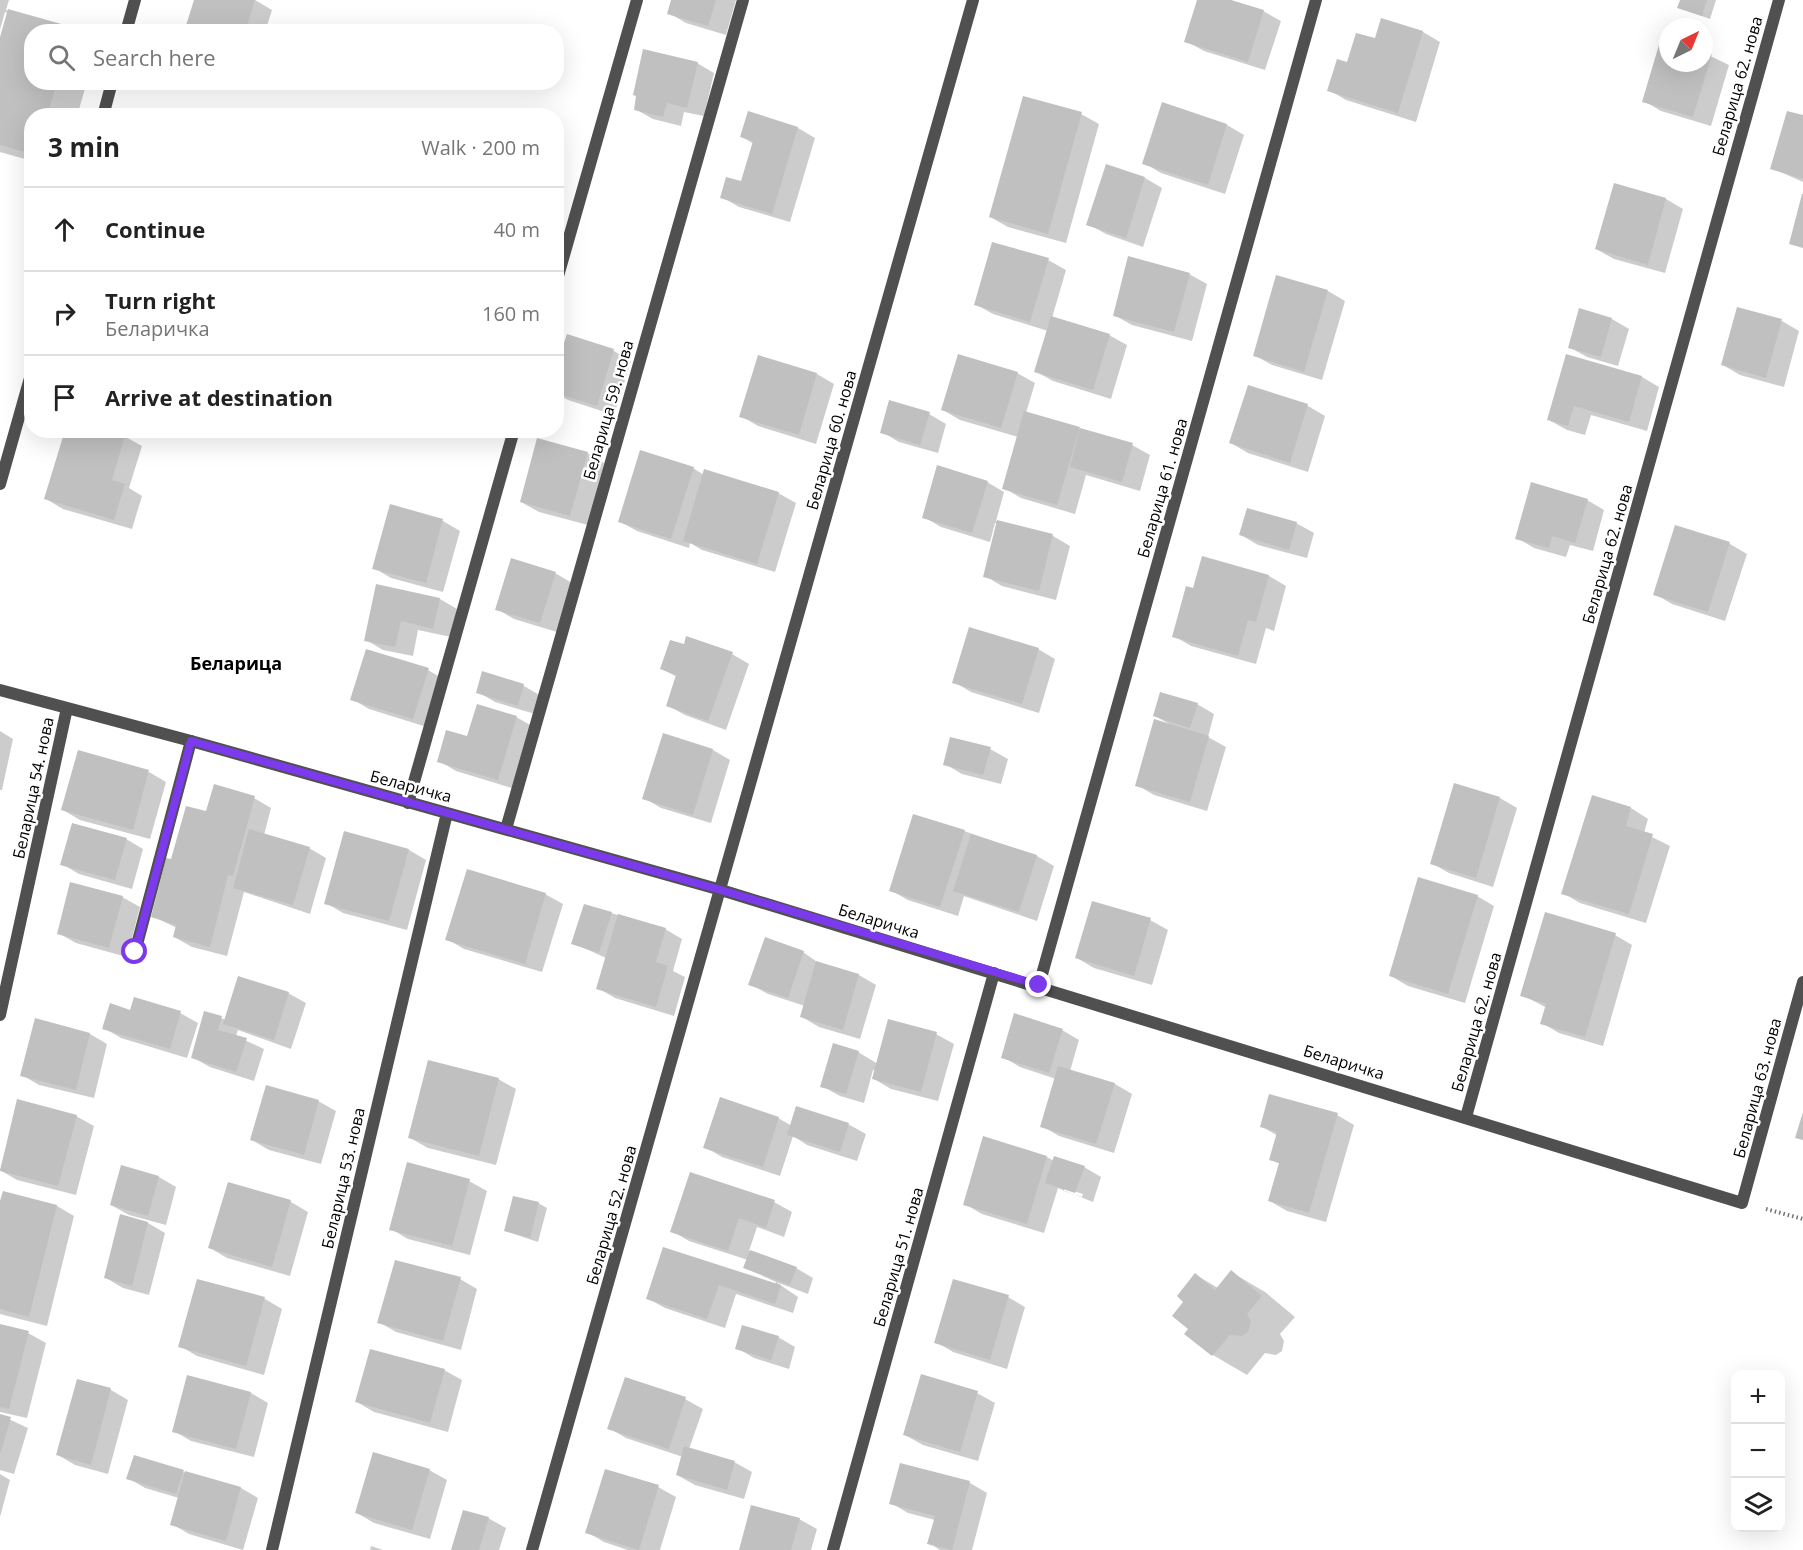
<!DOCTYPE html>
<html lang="en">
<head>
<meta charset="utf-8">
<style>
  :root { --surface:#fff; --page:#f2f2f2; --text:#222; --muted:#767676; --line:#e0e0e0 }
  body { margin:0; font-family:"Open Sans",sans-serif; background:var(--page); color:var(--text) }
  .controls { position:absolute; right:18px; bottom:18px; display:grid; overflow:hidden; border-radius:12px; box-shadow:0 6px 24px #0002 }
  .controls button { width:54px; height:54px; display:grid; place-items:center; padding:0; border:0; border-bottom:2px solid var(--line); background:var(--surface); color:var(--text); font:30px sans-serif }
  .compass { position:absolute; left:1659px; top:18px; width:54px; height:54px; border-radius:50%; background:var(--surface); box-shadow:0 6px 24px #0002; rotate:43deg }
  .stop { position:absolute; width:18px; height:18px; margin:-14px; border:4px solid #7c3aed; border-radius:50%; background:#fff }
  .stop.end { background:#7c3aed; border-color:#fff; box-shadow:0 2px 6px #0008 }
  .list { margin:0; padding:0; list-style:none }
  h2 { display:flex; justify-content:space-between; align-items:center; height:78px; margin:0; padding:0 24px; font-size:26px }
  h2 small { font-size:20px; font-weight:400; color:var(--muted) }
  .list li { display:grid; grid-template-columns:39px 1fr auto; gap:18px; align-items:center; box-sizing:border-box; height:84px; padding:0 24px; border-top:2px solid var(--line) }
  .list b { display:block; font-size:22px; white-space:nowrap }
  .list p { margin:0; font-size:20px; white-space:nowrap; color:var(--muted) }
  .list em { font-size:20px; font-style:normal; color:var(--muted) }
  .icon { flex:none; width:33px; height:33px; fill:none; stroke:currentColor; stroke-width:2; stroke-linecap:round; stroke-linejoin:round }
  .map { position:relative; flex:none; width:1803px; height:1550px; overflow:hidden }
  .search { position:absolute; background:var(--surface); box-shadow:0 6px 24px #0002; left:24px; top:24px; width:540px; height:66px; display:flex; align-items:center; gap:15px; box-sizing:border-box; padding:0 21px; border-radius:24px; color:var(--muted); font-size:22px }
  .panel { position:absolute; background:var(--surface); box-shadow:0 6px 24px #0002; left:24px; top:108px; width:540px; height:330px; border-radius:24px }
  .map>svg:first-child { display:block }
  .shadow { fill:#0003; fill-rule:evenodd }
  .building { fill:#c0c0c0 }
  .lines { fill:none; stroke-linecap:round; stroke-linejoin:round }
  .path { stroke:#727272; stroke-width:4; stroke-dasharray:1.5 3; stroke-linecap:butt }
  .lane { stroke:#505050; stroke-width:12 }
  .street { stroke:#505050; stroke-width:12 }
  .route { stroke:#7c3aed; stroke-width:8 }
  .labels { text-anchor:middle; stroke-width:5; stroke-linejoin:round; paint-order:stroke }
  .street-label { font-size:16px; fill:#000; stroke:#fff }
  .neighbourhood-label { font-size:18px; font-weight:bold; fill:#000; stroke:#fff }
</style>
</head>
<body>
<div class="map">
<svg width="1803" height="1550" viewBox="0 0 1803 1550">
  <rect width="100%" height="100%" fill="#fff"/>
  <path class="shadow" d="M0 0H9L6 10 77 32H32V82H87L77 116H32V161L0 152V42L8 13 5 12 0 30Z
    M196 0H255L272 10 265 32H186Z
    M672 0H736L726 35 686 23 669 13Z
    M1199 0H1226L1263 11 1281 21 1265 70 1204 51 1186 41Z
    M1682 0H1716L1710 19 1679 8Z
    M1382 20 1423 32 1440 42 1416 122 1346 100 1329 90 1347 64 1376 40Z
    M1668 42V63H1704V53L1729 65 1711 126 1661 111 1644 101Z
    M697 63 714 73 704 116 684 112 681 126 653 119 635 109 638 96Z
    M1163 104 1227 125 1244 135 1225 194 1161 173 1144 163Z
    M1081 114 1099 124 1066 243 1008 227 990 217Z
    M1803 117V182L1772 168Z
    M798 128 815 138 790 222 739 207 722 197 742 183 754 144 742 137Z
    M1145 178 1162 188 1143 247 1106 234 1088 224Z
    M1615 185 1666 199 1683 209 1665 273 1614 259 1596 249Z
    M1048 260 1066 270 1052 318 1109 335 1127 345 1111 399 1053 381 1035 371 1048 331 993 314 975 304Z
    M1189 274 1207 284 1192 341 1132 325 1114 315Z
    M1328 291 1345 301 1322 380 1272 365 1254 355Z
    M1738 309 1782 321 1799 331 1784 387 1740 375 1723 365Z
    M1612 319 1629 329 1618 366 1587 357 1569 347Z
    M568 336 614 351 631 361 614 415 568 400 556 393V372Z
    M759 356 817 374 834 384 816 444 758 426 741 416Z
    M1567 356 1642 377 1659 387 1647 431 1591 415 1585 435 1567 430 1549 420Z
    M1017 373 1035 383 1026 413 1132 445 1150 455 1140 491 1086 475 1075 514 1021 498 1004 488 1018 437 960 420 943 410Z
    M1249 387 1308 406 1325 416 1308 472 1248 453 1231 443Z
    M929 414 946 424 938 453 899 442 882 432Z
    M124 436 142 446 129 488 142 496 132 529 63 509 46 499Z
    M587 453 604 463 588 525 539 512 521 502Z
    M693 468 704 475 778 493 796 503 775 572 702 550 690 543 689 548 637 531 619 521Z
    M987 482 1004 492 996 521 1053 536 1070 546 1056 600 1002 586 985 576 998 523H995L990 542 941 527 924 517Z
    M1587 500 1604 510 1593 551 1570 545 1566 557 1534 548 1517 538Z
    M391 506 443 521 460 531 443 592 391 578 374 568Z
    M1296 523 1314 533 1307 558 1258 545 1241 535Z
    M1676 527 1730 544 1747 554 1725 621 1672 604 1655 594Z
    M1203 558 1269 576 1286 586 1274 631 1266 628 1256 664 1191 646 1174 636 1194 590Z
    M555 573 572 583 557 632 514 619 497 609Z
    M377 585 440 599 457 609 451 637 418 630 413 656 383 650 366 640Z
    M1038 649 1055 659 1039 713 971 692 954 682Z
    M732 654 749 664 726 730 685 715 667 705 677 677 662 669Z
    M428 670 445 680 430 728 369 709 352 699Z
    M483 673 524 686 541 696 535 714 495 702 478 692Z
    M1197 704 1214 714 1208 737 1226 747 1207 811 1154 795 1137 785 1171 725 1155 716Z
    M516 717 534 727 515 789 456 771 439 761 468 738Z
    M0 731 13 739 2 790H0Z
    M664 735 713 750 730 760 711 823 661 808 644 798Z
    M990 749 1008 759 1001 784 962 774 945 764Z
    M149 772 166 782 150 839 80 820 63 810Z
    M254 798 271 808 264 835 309 848 326 858 310 914 244 892 227 956 192 947 174 937 177 928 152 916 172 861 207 813Z
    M1500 798 1517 808 1493 887 1449 873 1431 863Z
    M1631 808 1648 819 1644 833 1670 846 1646 923 1580 903 1563 893Z
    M964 831 1037 856 1054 866 1037 921 964 896 958 916 908 900 890 890Z
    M126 839 143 849 132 889 79 874 62 864Z
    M409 850 426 860 407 930 343 913 326 903Z
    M545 894 563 904 542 972 464 949 447 939Z
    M1477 896 1494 906 1465 1003 1408 986 1391 976Z
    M122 897 140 907 127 957 76 943 58 933Z
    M611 913 665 929 682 939 673 971 685 977 674 1016 615 998 598 988 606 958 573 943Z
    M1150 920 1168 930 1152 985 1094 968 1077 958Z
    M1615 935 1632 945 1603 1046 1559 1033 1542 1023 1547 1008 1522 995Z
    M803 952 820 964 859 975 876 985 860 1039 819 1027 802 1017 805 1006 768 994 750 984Z
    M288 993 306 1003 291 1049 238 1030 236 1036 264 1049 254 1081 210 1067 192 1057 221 1018 226 1020Z
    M131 1012 180 1013 198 1023 187 1058 121 1038 104 1028Z
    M36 1020 90 1034 107 1044 94 1098 39 1085 22 1075Z
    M1062 1030 1079 1040 1070 1071 1115 1084 1132 1094 1114 1153 1059 1136 1042 1126 1056 1079 1020 1067 1003 1057Z
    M936 1034 954 1044 938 1101 891 1089 874 1079 876 1071 873 1070 864 1103 840 1096 822 1086 858 1052 878 1064Z
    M498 1079 516 1089 496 1165 428 1148 410 1138Z
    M18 1101 76 1116 94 1126 76 1195 17 1180 0 1170Z
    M318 1101 336 1111 321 1164 269 1150 252 1140Z
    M1337 1115 1354 1125 1326 1222 1287 1211 1270 1201 1280 1164 1271 1159 1278 1136 1261 1126Z
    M778 1118 792 1126 848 1124 866 1134 857 1161 807 1145 793 1136 780 1176 722 1157 705 1147Z
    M1047 1157 1054 1161 1084 1167 1101 1177 1093 1202 1058 1188 1044 1233 982 1214 965 1204ZM1064 1188 1083 1194 1082 1197 1064 1191Z
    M691 1174 774 1202 792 1212 784 1237 757 1227 749 1251 796 1268 813 1278 808 1294 776 1282 798 1297 793 1313 736 1294 725 1328 665 1308 647 1298 664 1249 775 1285 776 1282 745 1268 748 1260 689 1241 672 1231Z
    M159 1177 176 1187 166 1225 129 1215 111 1205Z
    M469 1181 487 1191 470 1255 408 1239 391 1229Z
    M229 1184 291 1202 308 1212 290 1276 227 1258 210 1248Z
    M538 1203 547 1208 538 1242 505 1231Z
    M57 1206 74 1216 47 1326 0 1314V1207Z
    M122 1216 148 1223 165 1233 149 1295 123 1288 106 1278Z
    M1231 1272 1265 1292 1295 1317 1280 1334 1284 1341 1282 1351 1276 1355 1265 1353 1247 1375 1213 1355 1186 1301 1196 1275 1218 1288Z
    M460 1279 477 1289 461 1350 396 1332 379 1322Z
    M198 1280 265 1299 282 1309 264 1375 197 1356 180 1346Z
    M1008 1297 1025 1307 1007 1369 953 1352 936 1342Z
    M0 1325 28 1333 46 1343 27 1418 0 1412Z
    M778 1337 795 1347 789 1369 754 1358 737 1348Z
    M444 1370 462 1380 448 1432 374 1412 357 1402Z
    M626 1379 685 1399 703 1409 689 1449 734 1462 752 1472 744 1499 695 1485 677 1475 683 1457 626 1438 609 1428Z
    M78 1381 111 1390 128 1400 108 1474 75 1465 58 1455Z
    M251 1393 268 1403 254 1457 191 1441 174 1431Z
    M977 1393 995 1403 978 1461 923 1445 905 1435Z
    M0 1415 28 1428 14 1474 0 1470Z
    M901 1464 970 1483 987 1493 972 1550H940L929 1543 935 1520 908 1513 891 1503Z
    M429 1470 447 1480 430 1539 374 1523 357 1513Z
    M183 1472 241 1488 258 1498 243 1550 189 1534 172 1524 179 1498 145 1488 128 1478Z
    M0 1474 10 1480 0 1517Z
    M658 1487 676 1497 660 1550H628L604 1542 587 1532Z
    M488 1518 506 1528 499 1550H453Z
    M799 1519 817 1529 811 1550H741Z
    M371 1546 383 1550H370Z"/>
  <path class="building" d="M194 0H255L245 32H184Z
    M671 0H716L708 26 667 14Z
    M1197 0H1231L1264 10 1248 62 1184 42Z
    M1680 0H1707L1702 16 1677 8Z
    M8 9 72 27 71 32H32V82H57L47 116H32V154L0 145V37Z
    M1381 18 1423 31 1398 113 1327 91 1337 59 1347 62 1356 33 1375 38Z
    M1661 38 1668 40V63H1704V51L1712 54 1693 117 1642 102Z
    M643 49 698 62 687 108 667 103 663 117 634 110 636 96 633 95Z
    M1023 96 1082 112 1048 234 989 217Z
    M1162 102 1227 124 1208 185 1142 164Z
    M748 111 798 127 772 214 720 198 726 177 741 181 753 141 740 137Z
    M1787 111 1803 115V179L1770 169Z
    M1106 164 1145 177 1126 238 1086 225Z
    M1614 183 1666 198 1648 265 1595 249Z
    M1802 194H1803V248L1789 244Z
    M992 242 1049 258 1030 322 974 305Z
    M1128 256 1190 273 1174 332 1113 316Z
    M1276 275 1328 290 1304 372 1253 356Z
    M1737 307 1782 319 1766 378 1721 365Z
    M1579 308 1612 318 1601 357 1568 348Z
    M1051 316 1110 334 1093 390 1034 372Z
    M567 334 614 349 597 406 556 393V367Z
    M958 354 1018 372 1001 428 941 410Z
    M1566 354 1642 376 1629 422 1574 406 1568 426 1547 420Z
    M758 355 817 373 799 435 739 417Z
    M1248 385 1308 404 1290 463 1229 443Z
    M889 400 930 412 920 445 880 433Z
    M1024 411 1080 427 1057 505 1002 489Z
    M1080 428 1133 443 1122 482 1070 467Z
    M65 430H111L125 435 112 480 125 484 114 520 44 499Z
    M537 438 588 452 570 516 520 502Z
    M640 450 694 467 671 539 618 522Z
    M937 465 988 481 972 533 922 518Z
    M704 469 779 492 757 564 683 541Z
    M1531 482 1588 499 1575 543 1552 536 1549 548 1515 539Z
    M390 504 443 519 426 583 372 569Z
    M1247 508 1297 522 1289 550 1239 535Z
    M997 520 1053 534 1039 591 983 577Z
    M1675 525 1730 542 1708 612 1653 595Z
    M1202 556 1269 575 1256 622 1248 620 1238 656 1172 637 1186 586 1193 588Z
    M511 558 556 572 540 623 495 610Z
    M376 584 440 598 433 629 401 621 395 647 364 641Z
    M969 627 1039 648 1022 704 952 683Z
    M686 636 733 652 708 721 666 706 676 675 660 669 670 640 684 644Z
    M366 649 429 668 413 719 350 700Z
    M482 671 524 684 518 706 476 693Z
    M1160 692 1198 703 1190 728 1153 716Z
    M477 704 517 716 498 780 437 762 446 730 467 736Z
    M1154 719 1209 736 1190 802 1135 786Z
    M663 733 713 749 693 815 642 799Z
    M950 737 991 747 983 775 943 765Z
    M78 750 149 770 133 830 61 810Z
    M1454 783 1500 797 1476 878 1430 864Z
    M214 784 255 796 233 876 228 875 210 947 173 937 176 925 151 917 166 858 171 859 186 806 206 811Z
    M1592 795 1631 807 1626 826 1653 834 1629 914 1561 894Z
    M913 814 965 830 940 907 889 891Z
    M72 823 127 838 115 880 60 865Z
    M249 829 310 847 293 905 233 888Z
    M344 831 409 849 389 921 324 904Z
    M971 834 1037 855 1019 912 953 891Z
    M467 869 546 893 525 964 445 940Z
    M1418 877 1478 895 1448 994 1389 976Z
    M70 882 123 896 109 948 57 934Z
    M1092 901 1151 918 1134 976 1075 958Z
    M584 904 612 912 599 953 571 944Z
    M1545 912 1616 933 1585 1037 1540 1024 1546 1004 1520 996Z
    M618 914 666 928 656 962 668 966 656 1007 596 989Z
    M765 937 804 951 788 998 748 985Z
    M816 961 859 974 843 1030 800 1017Z
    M238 976 289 992 274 1040 223 1024Z
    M134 997 181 1011 170 1049 102 1029 110 1003 130 1010Z
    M204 1011 222 1016 218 1030 247 1038 236 1072 191 1058Z
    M1014 1013 1063 1029 1049 1073 1001 1058Z
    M35 1018 90 1033 76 1090 20 1076Z
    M888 1019 937 1032 921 1092 872 1079Z
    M833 1043 859 1051 846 1094 820 1087Z
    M428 1060 499 1078 479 1156 408 1138Z
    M1058 1066 1115 1083 1096 1144 1040 1127Z
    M266 1085 319 1100 304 1155 250 1140Z
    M1269 1094 1338 1113 1309 1213 1268 1201 1279 1163 1269 1160 1277 1132 1260 1127Z
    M720 1097 779 1117 763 1167 703 1148Z
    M17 1099 77 1115 58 1186 0 1171Z
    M796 1106 849 1123 840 1152 787 1135Z
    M1803 1112V1140L1795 1138Z
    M983 1136 1047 1156 1027 1224 963 1205Z
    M1054 1156 1085 1166 1075 1193 1045 1183Z
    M407 1162 470 1179 452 1246 389 1230Z
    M121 1165 159 1176 148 1216 110 1205Z
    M690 1172 775 1200 766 1228 739 1218 728 1251 670 1232Z
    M228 1182 291 1200 272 1267 208 1248Z
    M3 1191 57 1205 29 1317 0 1309V1201Z
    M513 1196 539 1202 530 1238 504 1231Z
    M120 1214 148 1222 132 1286 104 1278Z
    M663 1247 781 1285 775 1304 719 1285 707 1319 646 1299Z
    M750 1250 797 1267 790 1285 743 1268Z
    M395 1260 461 1277 443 1341 377 1323Z
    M1231 1270 1262 1296 1247 1314 1251 1321 1248 1332 1242 1336 1230 1335 1212 1356 1184 1334 1188 1329 1172 1316 1183 1302 1177 1296 1195 1273 1215 1290Z
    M197 1279 265 1297 246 1366 178 1347Z
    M953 1279 1009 1295 990 1360 934 1343Z
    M0 1324 29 1331 9 1409 0 1407Z
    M742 1325 779 1336 771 1360 735 1349Z
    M370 1349 445 1369 430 1423 355 1402Z
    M921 1374 978 1391 960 1452 903 1435Z
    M187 1375 251 1392 236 1449 172 1432Z
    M625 1377 686 1397 669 1449 607 1429Z
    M77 1379 111 1388 91 1465 56 1455Z
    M0 1414 11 1417 1 1452H0Z
    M684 1446 735 1461 727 1490 676 1475Z
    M373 1452 430 1469 412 1530 355 1513Z
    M134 1455 184 1470 176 1494 126 1479Z
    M900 1463 970 1481 952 1550 927 1544 935 1516 889 1504Z
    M605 1469 659 1485 639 1550 585 1533Z
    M185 1471 241 1487 226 1541 170 1525Z
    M751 1505 800 1518 791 1550H739Z
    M463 1510 489 1517 479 1550H451Z"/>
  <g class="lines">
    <path class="path" d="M1766 1209 1803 1219"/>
    <path class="lane" d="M135 952 191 741"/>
    <path class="street" d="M126 32 135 0
      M103 116 112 82
      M556 283 637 0
      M0 484 32 371
      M0 690 191 741 721 890 1742 1203 1803 982
      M408 803 514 430
      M506 829 743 0
      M1039 985 1316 0
      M0 1015 67 708
      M1466 1117 1779 0
      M272 1550 447 813
      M532 1550 973 0
      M833 1550 994 973"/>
  </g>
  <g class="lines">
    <path class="route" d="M135 952 191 741 721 890 1039 985"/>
  </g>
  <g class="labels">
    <g class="street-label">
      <text transform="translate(1737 86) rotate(-74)" y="6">Беларица 62. нова</text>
      <text transform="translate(608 410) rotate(-74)" y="6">Беларица 59. нова</text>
      <text transform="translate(831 440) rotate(-74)" y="6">Беларица 60. нова</text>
      <text transform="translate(1162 488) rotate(-74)" y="6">Беларица 61. нова</text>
      <text transform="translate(1607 554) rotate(-74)" y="6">Беларица 62. нова</text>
      <text transform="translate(411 786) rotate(15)" y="6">Беларичка</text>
      <text transform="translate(33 788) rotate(-78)" y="6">Беларица 54. нова</text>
      <text transform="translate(879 921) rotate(17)" y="6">Беларичка</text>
      <text transform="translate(1476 1022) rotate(-74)" y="6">Беларица 62. нова</text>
      <text transform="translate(1344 1062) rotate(17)" y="6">Беларичка</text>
      <text transform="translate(1757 1088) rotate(-75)" y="6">Беларица 63. нова</text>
      <text transform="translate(343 1178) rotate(-77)" y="6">Беларица 53. нова</text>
      <text transform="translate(611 1215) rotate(-74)" y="6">Беларица 52. нова</text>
      <text transform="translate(898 1257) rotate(-74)" y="6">Беларица 51. нова</text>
    </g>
    <g class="neighbourhood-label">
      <text x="236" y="670">Беларица</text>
    </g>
  </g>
</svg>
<div class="controls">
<button>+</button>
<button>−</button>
<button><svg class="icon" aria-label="layers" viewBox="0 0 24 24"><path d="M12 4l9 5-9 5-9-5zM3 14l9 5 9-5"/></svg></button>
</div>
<svg class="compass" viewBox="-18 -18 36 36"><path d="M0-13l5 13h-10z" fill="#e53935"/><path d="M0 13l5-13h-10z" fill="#767676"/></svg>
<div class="stop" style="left:135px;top:952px"></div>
<div class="stop end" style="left:1039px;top:985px"></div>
<div class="search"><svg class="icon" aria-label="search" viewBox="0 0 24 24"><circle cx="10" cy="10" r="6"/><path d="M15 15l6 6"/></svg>Search here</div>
<section class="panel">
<h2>3 min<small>Walk · 200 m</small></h2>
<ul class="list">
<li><svg class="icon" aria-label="ahead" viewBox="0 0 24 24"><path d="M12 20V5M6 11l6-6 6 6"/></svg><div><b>Continue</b></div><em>40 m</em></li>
<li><svg class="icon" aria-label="right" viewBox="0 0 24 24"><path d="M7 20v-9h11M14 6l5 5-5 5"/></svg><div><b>Turn right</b><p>Беларичка</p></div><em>160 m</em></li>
<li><svg class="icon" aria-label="arrive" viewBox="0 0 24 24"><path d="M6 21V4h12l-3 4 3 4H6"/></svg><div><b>Arrive at destination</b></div></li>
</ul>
</section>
</div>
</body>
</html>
